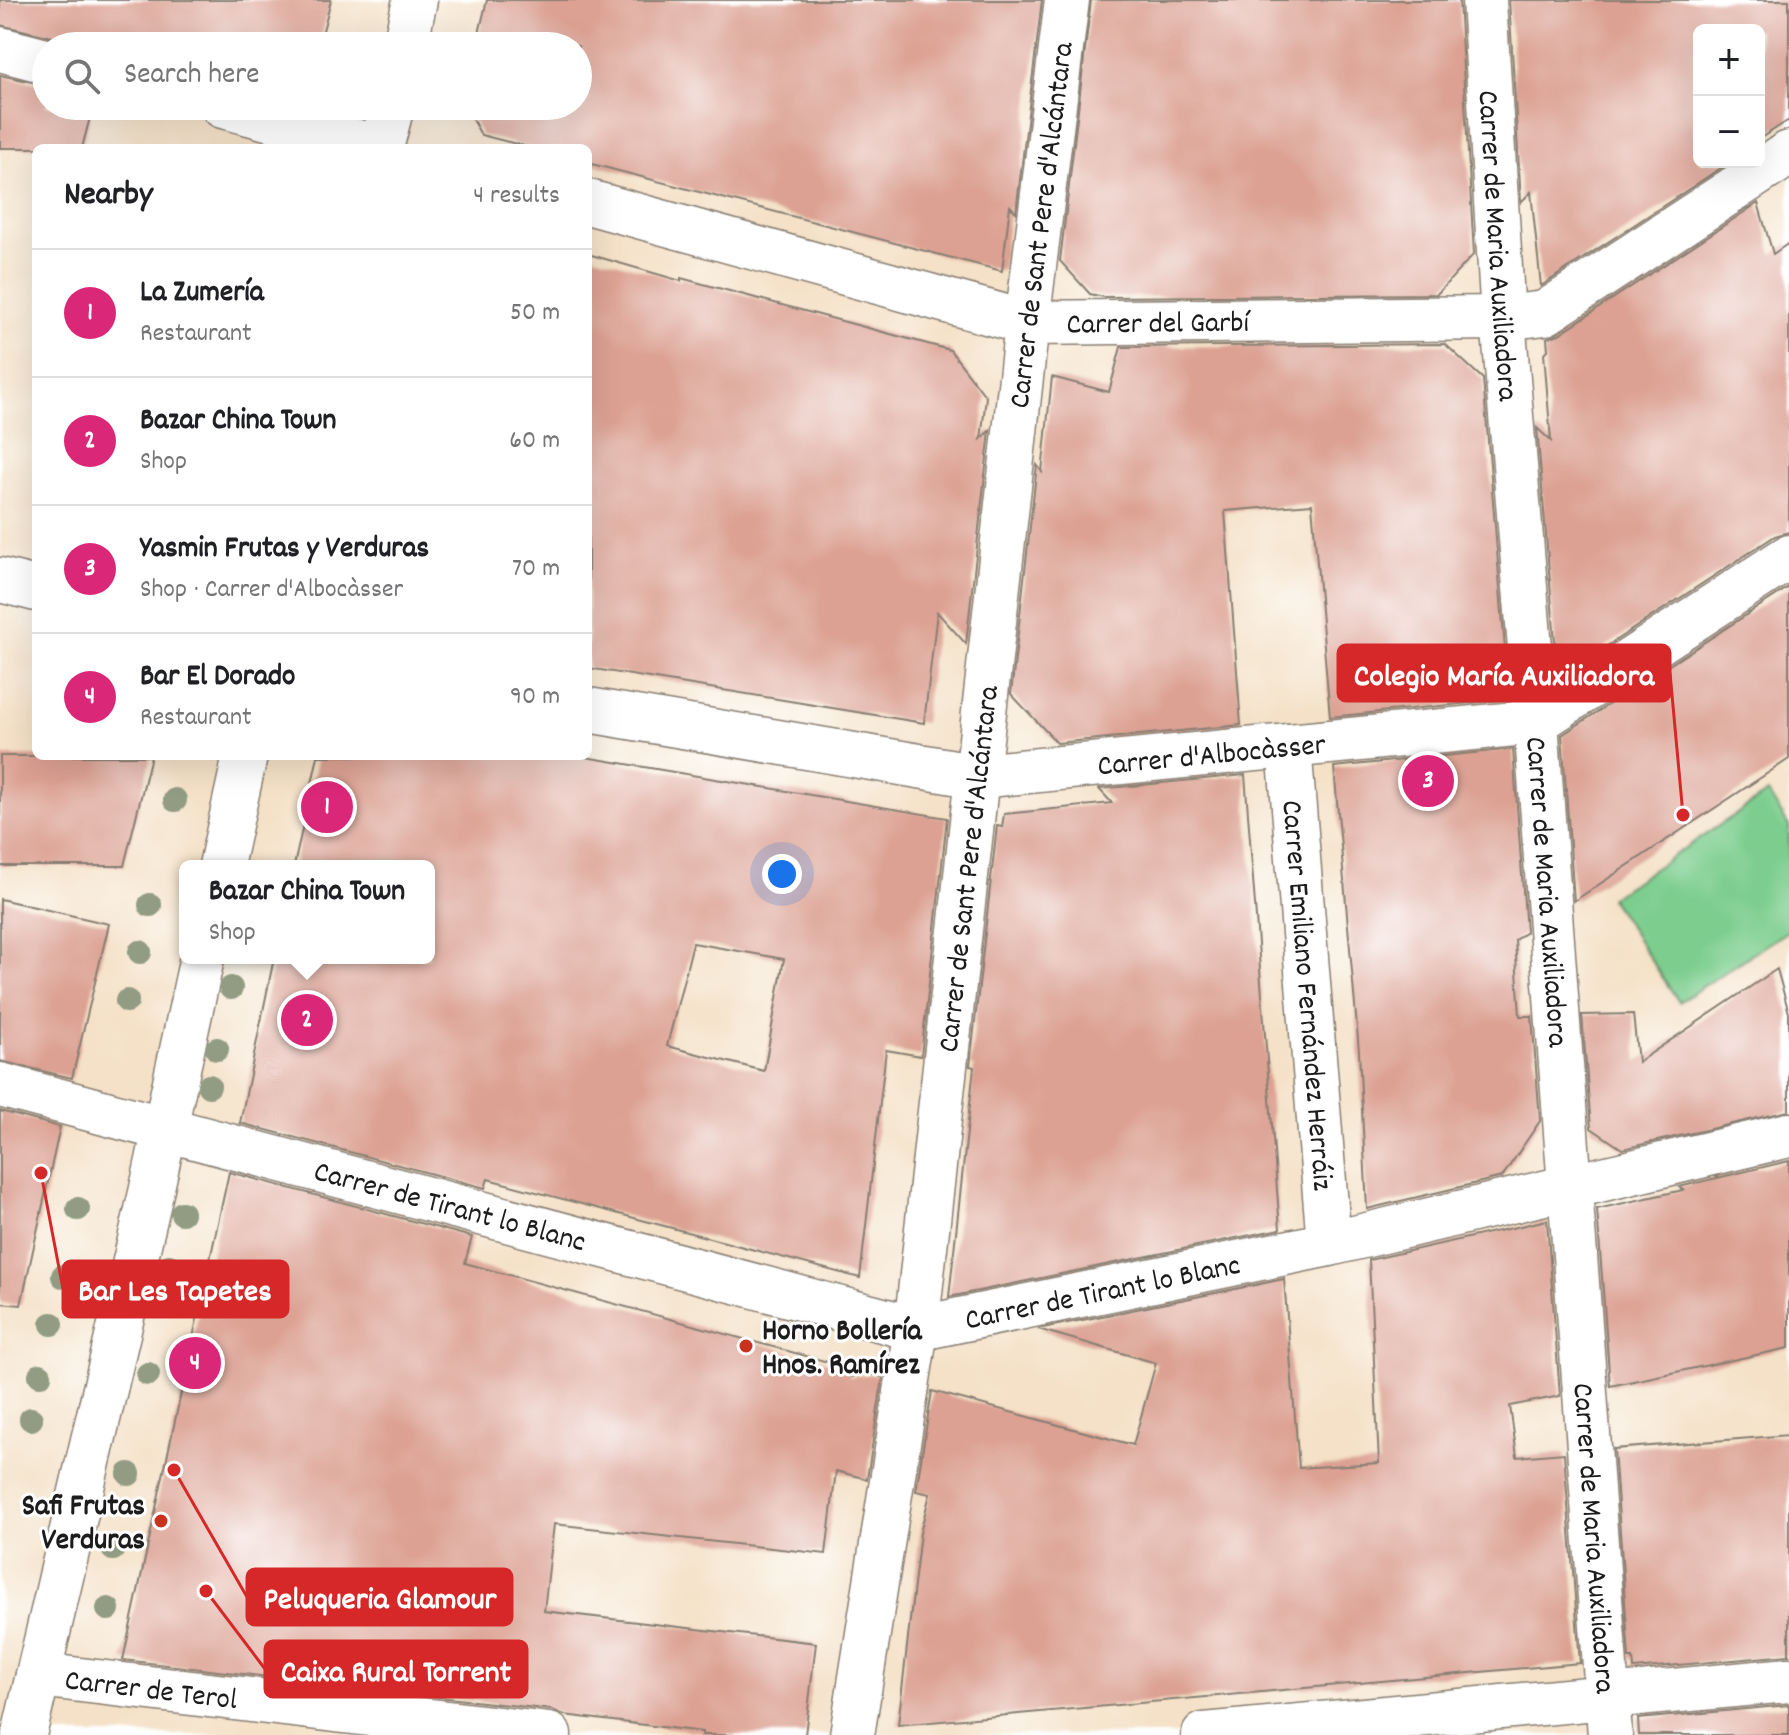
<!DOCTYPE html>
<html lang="en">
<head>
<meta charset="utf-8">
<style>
  :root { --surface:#fff; --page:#f2f2f2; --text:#202124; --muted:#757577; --line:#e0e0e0; --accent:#db2777 }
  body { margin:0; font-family:Dekko,sans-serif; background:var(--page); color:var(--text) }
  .controls { position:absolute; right:24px; top:24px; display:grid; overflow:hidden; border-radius:12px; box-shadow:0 8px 32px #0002 }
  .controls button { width:72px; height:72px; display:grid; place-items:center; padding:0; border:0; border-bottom:2px solid var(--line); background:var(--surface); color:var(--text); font:40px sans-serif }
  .you { position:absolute; left:782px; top:874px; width:28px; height:28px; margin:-20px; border:6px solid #fff; border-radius:50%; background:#1a73e8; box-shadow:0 0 0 12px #1a73e833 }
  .badge { display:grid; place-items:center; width:52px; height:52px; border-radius:50%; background:var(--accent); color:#fff; font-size:26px; font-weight:700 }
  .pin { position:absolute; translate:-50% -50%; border:4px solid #fff; box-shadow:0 2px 8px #0006 }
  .popup { position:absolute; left:179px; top:860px; width:256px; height:104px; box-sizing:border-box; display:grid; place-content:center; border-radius:12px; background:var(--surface); filter:drop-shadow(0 2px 6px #0005); font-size:26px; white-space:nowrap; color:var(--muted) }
  .popup b { font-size:30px; color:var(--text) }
  .popup::after { content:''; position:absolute; left:50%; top:100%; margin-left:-16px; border:16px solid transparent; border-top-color:var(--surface) }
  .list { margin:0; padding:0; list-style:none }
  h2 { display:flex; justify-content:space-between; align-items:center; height:104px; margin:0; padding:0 32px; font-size:34px }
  h2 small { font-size:26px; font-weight:400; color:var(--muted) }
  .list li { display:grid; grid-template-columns:52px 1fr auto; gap:24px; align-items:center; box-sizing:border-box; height:128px; padding:0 32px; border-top:2px solid var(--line) }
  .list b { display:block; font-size:30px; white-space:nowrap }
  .list p { margin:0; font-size:26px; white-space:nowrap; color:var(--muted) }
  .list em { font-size:26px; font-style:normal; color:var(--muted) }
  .icon { flex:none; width:44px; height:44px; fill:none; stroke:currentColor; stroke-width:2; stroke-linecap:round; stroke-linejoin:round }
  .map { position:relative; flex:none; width:1789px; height:1735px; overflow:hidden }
  .search { position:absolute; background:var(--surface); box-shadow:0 8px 32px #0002; left:32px; top:32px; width:560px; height:88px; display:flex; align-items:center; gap:20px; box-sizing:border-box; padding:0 28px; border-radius:44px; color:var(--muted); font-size:30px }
  .panel { position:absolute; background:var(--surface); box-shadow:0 8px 32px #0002; left:32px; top:144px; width:560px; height:616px; border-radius:12px }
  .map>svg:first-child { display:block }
  .green { fill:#7bcd8e; stroke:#4c7455; stroke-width:2 }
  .building { fill:#dca193; fill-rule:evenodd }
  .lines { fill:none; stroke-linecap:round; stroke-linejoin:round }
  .street-casing { stroke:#887e72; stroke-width:47 }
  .street { stroke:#fff; stroke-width:44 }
  .tree { fill:#929c82 }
  .poi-dot { fill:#c8321e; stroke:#fff; stroke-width:3 }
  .labels { text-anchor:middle; stroke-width:6; stroke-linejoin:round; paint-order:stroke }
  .street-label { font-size:30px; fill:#1c1c1c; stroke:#fff }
  .poi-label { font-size:30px; font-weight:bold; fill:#1c1c1c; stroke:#fff; text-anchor:start }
  .leader { fill:none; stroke:#d62828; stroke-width:3 }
  .callout-dot { fill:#d62828; stroke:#fff; stroke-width:3 }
  .callout { fill:#d62828; stroke:#d62828; stroke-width:3 }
  .callout-label { font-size:32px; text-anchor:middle; font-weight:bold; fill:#fff }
</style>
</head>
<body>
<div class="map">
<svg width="1789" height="1735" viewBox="0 0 1789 1735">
  <rect width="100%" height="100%" fill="#fff"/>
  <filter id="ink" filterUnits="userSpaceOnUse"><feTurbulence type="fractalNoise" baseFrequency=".0125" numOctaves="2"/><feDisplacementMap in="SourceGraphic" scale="16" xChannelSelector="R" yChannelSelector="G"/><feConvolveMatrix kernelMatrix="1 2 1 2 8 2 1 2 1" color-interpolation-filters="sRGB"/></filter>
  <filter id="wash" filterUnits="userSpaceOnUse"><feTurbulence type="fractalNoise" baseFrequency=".006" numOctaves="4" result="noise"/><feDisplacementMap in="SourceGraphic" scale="32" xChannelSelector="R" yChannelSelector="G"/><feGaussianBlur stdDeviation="1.8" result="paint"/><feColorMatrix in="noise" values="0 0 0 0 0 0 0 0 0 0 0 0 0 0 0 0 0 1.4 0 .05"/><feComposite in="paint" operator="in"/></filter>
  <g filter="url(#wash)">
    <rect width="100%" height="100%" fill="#f4e1c7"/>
    <path class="green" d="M1768 793 1789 826V930L1679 1002 1610 898Z"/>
    <g id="blocks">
      <path class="building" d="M0 0H331L319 46H65L52 37 0 25Z
        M487 0H1042L1016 212 1010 206 1002 271 588 163V148H532L481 135 465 106H578V46H476Z
        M1091 0H1459L1474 254 1437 294 1104 297 1090 294 1060 261Z
        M1509 0H1789V120L1759 139V30H1699V162H1730L1541 286 1531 192 1521 202Z
        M0 75 46 85V106H93L82 148H0Z
        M1758 203 1773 254 1789 243V532L1775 536 1558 678 1537 428 1551 441 1544 353 1548 350 1547 338 1559 334Z
        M588 254 681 281V278L950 350 986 397 981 439 990 430 966 644 937 612 924 723 588 668Z
        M1445 344 1483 379 1509 699 1330 717 1312 504 1225 511 1241 725 1057 743 1011 694 1037 465 1042 472 1052 377 1109 392 1121 347Z
        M1789 587V759L1574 901 1562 735Z
        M1513 749 1526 932 1515 940 1520 1016H1532L1540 1121 1502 1177 1367 1209 1359 1051 1334 767Z
        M0 756H151L124 866H0Z
        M318 756H579L947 818 921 1056 886 1050 860 1278 488 1179 485 1188 240 1123 274 958H429V866H294ZM693 943 784 959 764 1071 667 1046Z
        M1245 775 1280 1229 949 1297 974 1067 970 1066 997 826 1002 827 1004 814 1112 803 1099 789Z
        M0 899 109 924 72 1078 0 1061Z
        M1777 969 1789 1013V1111L1622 1149 1591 1128 1582 1015 1633 1014 1638 1062Z
        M0 1111 60 1127 21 1305 0 1303Z
        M1789 1161V1348L1610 1386 1597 1209 1683 1190 1679 1187Z
        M229 1172 472 1237 465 1263 850 1368 849 1377 869 1374 883 1377 867 1479 836 1471 826 1554 554 1524 544 1611 816 1643 805 1735H702V1732L564 1715 552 1710 123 1660Z
        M1547 1220 1560 1396 1510 1406 1517 1457 1564 1453 1580 1663 898 1725 920 1533 930 1494 916 1491 932 1391 1133 1445 1156 1363 1038 1329 1284 1279 1299 1468 1379 1463 1369 1260Z
        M1789 1435V1655L1634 1669 1633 1658H1629L1614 1449Z
        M1789 1705V1735H1639L1638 1719Z"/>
    </g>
  </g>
  <g filter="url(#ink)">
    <use href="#blocks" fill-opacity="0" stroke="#887e72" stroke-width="2"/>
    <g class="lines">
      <g class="street-casing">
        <g id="street">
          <path id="s1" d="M1484 0 1503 318 1536 722 1610 1735"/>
          <path d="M405 46 415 0"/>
          <path d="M0 49 46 61"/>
          <path d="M223 106 380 148"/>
          <path d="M381 148 392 106"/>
          <path id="s2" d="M588 202 1027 323 1503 318 1545 313 1789 153"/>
          <path d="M0 580 36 589"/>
          <path id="s3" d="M588 710 978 776 1536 722 1789 557"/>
          <path id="s4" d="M1289 746 1329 1244"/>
          <path d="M221 866 245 756"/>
          <path id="s5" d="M0 1085 916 1329 1329 1244 1789 1135"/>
          <path id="s6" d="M38 1675 549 1735"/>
          <path d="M24 1735 151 1193 202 958"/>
          <path id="s7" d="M852 1735 916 1329 1027 323 1067 0"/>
          <path d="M1204 1735 1789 1680"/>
        </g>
      </g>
      <use href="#street" class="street"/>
    </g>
    <g class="tree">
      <circle cx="175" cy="800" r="12"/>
      <circle cx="150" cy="905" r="12"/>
      <circle cx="140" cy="952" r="12"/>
      <circle cx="231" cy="988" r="12"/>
      <circle cx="127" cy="1001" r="12"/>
      <circle cx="217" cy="1049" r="12"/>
      <circle cx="209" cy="1086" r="12"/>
      <circle cx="78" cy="1209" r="12"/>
      <circle cx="182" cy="1213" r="12"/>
      <circle cx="169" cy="1266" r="12"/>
      <circle cx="63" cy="1276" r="12"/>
      <circle cx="52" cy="1324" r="12"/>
      <circle cx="148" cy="1374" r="12"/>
      <circle cx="40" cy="1375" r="12"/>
      <circle cx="31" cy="1419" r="12"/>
      <circle cx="129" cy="1474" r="12"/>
      <circle cx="113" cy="1549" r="12"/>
      <circle cx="108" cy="1609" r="12"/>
    </g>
  </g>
  <g class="poi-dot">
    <circle cx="746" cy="1346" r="8"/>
    <circle cx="161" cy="1521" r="8"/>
  </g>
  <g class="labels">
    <g class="street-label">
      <text dy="10" stroke="none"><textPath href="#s7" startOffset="1522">Carrer de Sant Pere d'Alcántara</textPath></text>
      <text dy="10" stroke="none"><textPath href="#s1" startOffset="246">Carrer de Maria Auxiliadora</textPath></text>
      <text dy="10" stroke="none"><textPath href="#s2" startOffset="586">Carrer del Garbí</textPath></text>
      <text dy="10" stroke="none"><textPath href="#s3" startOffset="630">Carrer d'Albocàsser</textPath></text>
      <text dy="10" stroke="none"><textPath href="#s7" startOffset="874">Carrer de Sant Pere d'Alcántara</textPath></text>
      <text dy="10" stroke="none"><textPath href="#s1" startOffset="894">Carrer de Maria Auxiliadora</textPath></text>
      <text dy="10" stroke="none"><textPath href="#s4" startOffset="250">Carrer Emiliano Fernández Herráiz</textPath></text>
      <text dy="10" stroke="none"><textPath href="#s5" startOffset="466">Carrer de Tirant lo Blanc</textPath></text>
      <text dy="10" stroke="none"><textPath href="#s5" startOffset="1138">Carrer de Tirant lo Blanc</textPath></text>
      <text dy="10" stroke="none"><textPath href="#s1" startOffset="1542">Carrer de Maria Auxiliadora</textPath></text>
      <text dy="10" stroke="none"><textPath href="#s6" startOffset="114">Carrer de Terol</textPath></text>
    </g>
    <g class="poi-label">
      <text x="762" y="1339">Horno Bollería<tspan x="762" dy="34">Hnos. Ramírez</tspan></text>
      <text x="145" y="1514" text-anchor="end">Safi Frutas<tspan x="145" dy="34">Verduras</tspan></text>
    </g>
  </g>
  <path class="leader" d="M1683 815L1670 673M41 1173L63 1289M174 1470L247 1597M206 1591L265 1669"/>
  <g class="callout-dot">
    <circle cx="1683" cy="815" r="8"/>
    <circle cx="41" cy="1173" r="8"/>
    <circle cx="174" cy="1470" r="8"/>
    <circle cx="206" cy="1591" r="8"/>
  </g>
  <g class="callout">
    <rect x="1338" y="645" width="332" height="56" rx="8"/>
    <rect x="63" y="1261" width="225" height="56" rx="8"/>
    <rect x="247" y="1569" width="265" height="56" rx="8"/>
    <rect x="265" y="1641" width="262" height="56" rx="8"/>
  </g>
  <g class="callout-label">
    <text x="1504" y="685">Colegio María Auxiliadora</text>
    <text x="175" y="1300">Bar Les Tapetes</text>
    <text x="380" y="1608">Peluqueria Glamour</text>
    <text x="396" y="1681">Caixa Rural Torrent</text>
  </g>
</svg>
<div class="controls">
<button>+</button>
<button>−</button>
</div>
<div class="you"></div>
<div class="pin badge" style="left:327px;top:807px">1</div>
<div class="pin badge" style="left:307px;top:1020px">2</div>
<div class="popup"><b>Bazar China Town</b>Shop</div>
<div class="pin badge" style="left:1428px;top:781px">3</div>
<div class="pin badge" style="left:195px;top:1363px">4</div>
<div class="search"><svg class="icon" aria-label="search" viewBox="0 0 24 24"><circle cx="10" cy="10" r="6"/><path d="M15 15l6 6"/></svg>Search here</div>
<section class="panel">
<h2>Nearby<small>4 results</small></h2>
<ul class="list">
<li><span class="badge">1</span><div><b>La Zumería</b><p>Restaurant</p></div><em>50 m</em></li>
<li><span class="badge">2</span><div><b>Bazar China Town</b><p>Shop</p></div><em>60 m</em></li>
<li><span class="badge">3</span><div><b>Yasmin Frutas y Verduras</b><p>Shop · Carrer d'Albocàsser</p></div><em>70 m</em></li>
<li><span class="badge">4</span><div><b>Bar El Dorado</b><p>Restaurant</p></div><em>90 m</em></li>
</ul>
</section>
</div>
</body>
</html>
